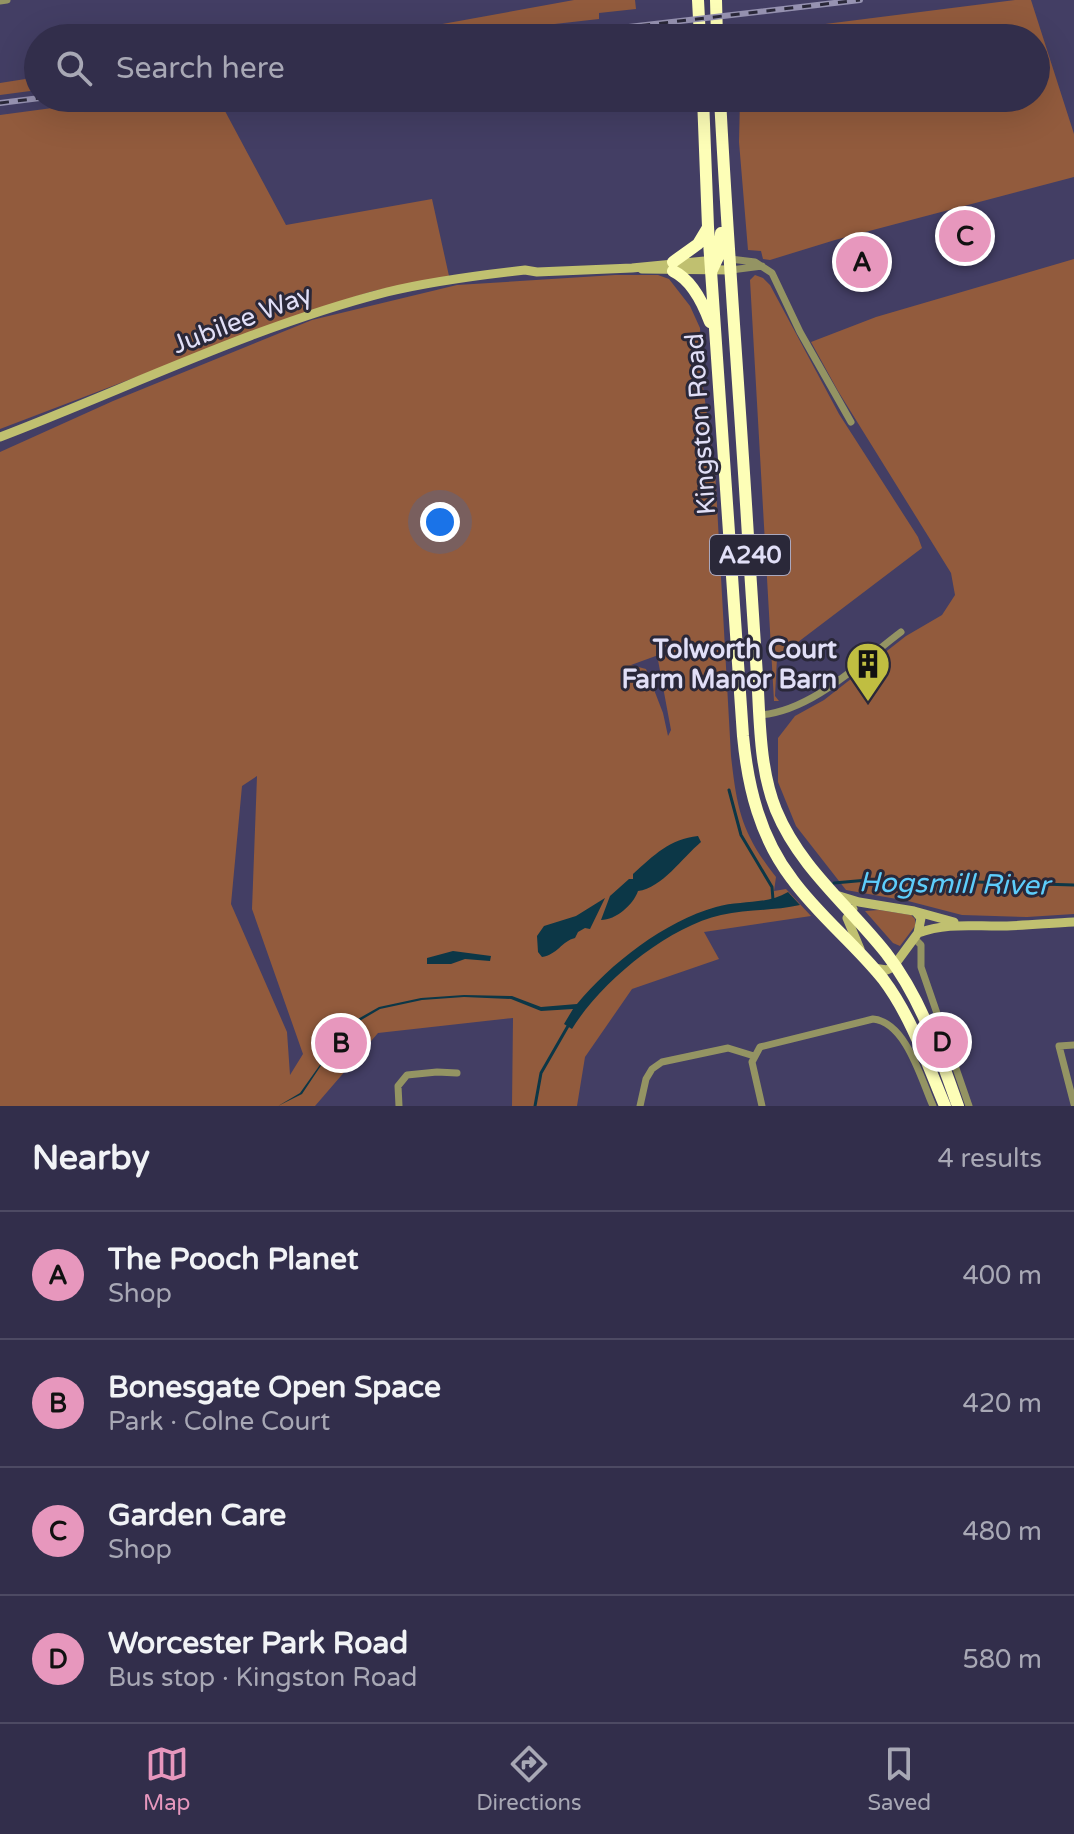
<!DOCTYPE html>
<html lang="en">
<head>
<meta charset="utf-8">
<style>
  :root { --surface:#322e4b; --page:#3d3a55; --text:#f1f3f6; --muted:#a8a8b5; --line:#4d4a63; --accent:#e797bd }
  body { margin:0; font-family:"Varela Round",sans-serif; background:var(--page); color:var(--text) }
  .you { position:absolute; left:440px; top:522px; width:28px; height:28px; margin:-20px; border:6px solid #fff; border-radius:50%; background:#1a73e8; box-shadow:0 0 0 12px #1a73e833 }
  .badge { display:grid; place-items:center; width:52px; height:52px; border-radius:50%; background:var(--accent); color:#111; font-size:26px; font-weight:700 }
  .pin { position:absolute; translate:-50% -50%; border:4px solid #fff; box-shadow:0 2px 8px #0006 }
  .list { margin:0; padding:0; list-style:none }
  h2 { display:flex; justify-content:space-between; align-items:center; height:104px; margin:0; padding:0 32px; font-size:34px }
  h2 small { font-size:26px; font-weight:400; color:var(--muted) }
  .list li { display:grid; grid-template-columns:52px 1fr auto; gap:24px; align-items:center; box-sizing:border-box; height:128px; padding:0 32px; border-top:2px solid var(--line) }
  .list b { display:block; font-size:30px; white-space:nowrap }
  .list p { margin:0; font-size:26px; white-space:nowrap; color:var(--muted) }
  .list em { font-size:26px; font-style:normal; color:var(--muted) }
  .icon { flex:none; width:44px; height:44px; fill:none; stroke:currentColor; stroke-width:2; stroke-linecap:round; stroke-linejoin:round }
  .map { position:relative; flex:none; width:1074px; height:1106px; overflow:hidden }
  .search { position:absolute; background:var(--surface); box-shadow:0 8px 32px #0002; left:24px; right:24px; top:24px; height:88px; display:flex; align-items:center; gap:20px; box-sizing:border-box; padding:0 28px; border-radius:44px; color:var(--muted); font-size:30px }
  .sheet { height:616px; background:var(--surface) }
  nav { display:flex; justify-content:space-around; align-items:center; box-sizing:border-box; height:112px; border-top:2px solid var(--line); background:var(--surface); font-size:22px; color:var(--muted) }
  nav a { display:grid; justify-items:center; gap:4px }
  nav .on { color:var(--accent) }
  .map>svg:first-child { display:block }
  .green { fill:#925b3d; fill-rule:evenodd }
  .water { fill:#0c3747 }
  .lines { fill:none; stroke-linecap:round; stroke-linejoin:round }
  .stream { stroke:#0c3747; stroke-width:3 }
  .street { stroke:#949463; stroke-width:7 }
  .secondary { stroke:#c0c070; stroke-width:9 }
  .highway { stroke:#fdfeb7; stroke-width:12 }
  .rail-casing { stroke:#9793b2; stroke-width:6 }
  .rail { stroke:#2a2839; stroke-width:3; stroke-dasharray:9; stroke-linecap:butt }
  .labels { text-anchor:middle; stroke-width:6; stroke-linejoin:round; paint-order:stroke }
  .shield { fill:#2a2839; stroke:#aaa8be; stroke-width:2 }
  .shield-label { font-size:24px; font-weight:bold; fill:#e1dff7 }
  .street-label { font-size:26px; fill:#e1dff7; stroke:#2a2839 }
  .poi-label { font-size:26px; font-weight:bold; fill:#e1dff7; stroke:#2a2839; text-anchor:end }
  .water-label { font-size:28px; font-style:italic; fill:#5dcdfb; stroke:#2a2839 }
</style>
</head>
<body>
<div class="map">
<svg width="1074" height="1106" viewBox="0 0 1074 1106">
  <rect width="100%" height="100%" fill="#433e64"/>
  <path class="green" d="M574 0H635L636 9 599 13V19L432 38H365Z
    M1015 0H1031L1074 134V177L835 240 770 260 763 259 761 251 748 250 739 142 740 98H1036V38H738V35Z
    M38 77V90L0 95V83Z
    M127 98H218L286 225 432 199 449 276 373 291 301 314 0 429V115Z
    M1074 259V914L1027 917 962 915 908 901 846 890 796 826 778 782V738L795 716 824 700 906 636 942 615 955 595 951 573 838 391 811 342 876 317Z
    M615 275H658L669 279 690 306 700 328 703 387 715 470 731 756C737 810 742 834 776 877L774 891 786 889 811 916 704 932 719 959 632 989 585 1057 577 1106H512L513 1018 378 1033 315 1106H0V452L113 401 312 320 457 285ZM664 653 658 660 671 730 668 736 663 713 646 669 631 665ZM257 776 252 909 303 1054 290 1075 287 1032 231 904 242 786Z
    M755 275 763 278 770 285 839 414 918 537 922 548 777 658 775 696 779 701H774L750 280Z
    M879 910 911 915 915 919V926L900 946 893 943 865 911Z"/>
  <path class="water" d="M698 836 701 842C682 858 662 888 638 891 633 905 616 920 601 920L610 896 629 879H633V874C654 855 670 839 698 836Z
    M788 892 800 905C774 911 747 909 721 915 667 927 600 983 572 1029L564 1024 573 1009 541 1011 511 999 464 997 422 1000 380 1009 351 1026 334 1046 302 1094 278 1106 300 1093 349 1024 379 1007 421 998 464 995 512 996 541 1007 577 1004C610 964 665 921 716 907 741 900 766 905 788 892Z
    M605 898 590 929 585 928 578 932 575 938C562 941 557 955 542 957L538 952 537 936 544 926 576 916Z
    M453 951 491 956 490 961 465 959 451 964H427V958Z"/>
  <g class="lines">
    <path class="stream" d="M729 790 741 835 772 887 773 900
      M834 883 879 879 1074 885
      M535 1106 541 1073 568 1026"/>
    <path class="street" d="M0 1 7 0
      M730 259 755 262 772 273 800 332 851 422
      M731 270 762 266
      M759 715C811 712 861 662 901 632
      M914 938 921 945V967L969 1106
      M1074 1045 1059 1046 1074 1104
      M399 1106 398 1086 407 1075 437 1072 457 1073
      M640 1106 646 1079 652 1069 662 1062 728 1048 754 1056
      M762 1106 752 1062 760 1047 873 1019C906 1022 921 1079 933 1106"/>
    <path class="secondary" d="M642 269 731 270
      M0 437C128 388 254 326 387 292 432 281 480 275 525 270L537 272 632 268 715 260
      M836 895 859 902 914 911 954 922
      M853 909 847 918 860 949
      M918 933C945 923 969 926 998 926 1023 926 1049 923 1074 922
      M873 968 887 970 893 967 918 933 921 918 916 912"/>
    <path class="highway" d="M698 0 700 38
      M716 0 717 38
      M703 98 708 227 743 736C748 788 760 837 792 879 818 915 855 944 883 979 911 1016 927 1063 945 1106
      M720 98C728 255 741 412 750 570 753 610 755 650 758 691 760 730 761 773 776 810 800 868 848 905 886 953 921 998 939 1053 958 1106
      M673 262 698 244 707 229
      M673 271C692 280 703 303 710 322
      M711 272 719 255 721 233"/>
    <g class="rail-casing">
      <path id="rail" d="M496 38 545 32
        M534 38 860 0
        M0 103 40 98"/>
    </g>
    <use href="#rail" class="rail"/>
  </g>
  <defs>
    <g id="building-pin" transform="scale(2.3)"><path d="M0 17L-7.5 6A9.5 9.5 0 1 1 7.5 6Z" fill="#c0be41" stroke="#2a2839"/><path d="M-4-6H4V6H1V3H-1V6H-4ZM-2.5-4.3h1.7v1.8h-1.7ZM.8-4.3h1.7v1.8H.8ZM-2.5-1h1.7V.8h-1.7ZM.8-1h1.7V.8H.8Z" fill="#111"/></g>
  </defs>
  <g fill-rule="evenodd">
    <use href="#building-pin" x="868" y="664"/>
  </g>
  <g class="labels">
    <rect class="shield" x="710" y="535" width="80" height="40" rx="6"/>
    <g class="shield-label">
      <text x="750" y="563">A240</text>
    </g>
    <g class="street-label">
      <text transform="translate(242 319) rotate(-21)" y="9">Jubilee Way</text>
      <text transform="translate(700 424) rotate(-94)" y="9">Kingston Road</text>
    </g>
    <g class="poi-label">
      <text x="837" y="658">Tolworth Court<tspan x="837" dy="30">Farm Manor Barn</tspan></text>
    </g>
    <g class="water-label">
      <text transform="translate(954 883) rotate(1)" y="10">Hogsmill River</text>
    </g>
  </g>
</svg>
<div class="you"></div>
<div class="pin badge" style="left:862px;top:262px">A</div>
<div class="pin badge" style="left:341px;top:1043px">B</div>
<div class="pin badge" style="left:965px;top:236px">C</div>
<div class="pin badge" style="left:942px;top:1042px">D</div>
<div class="search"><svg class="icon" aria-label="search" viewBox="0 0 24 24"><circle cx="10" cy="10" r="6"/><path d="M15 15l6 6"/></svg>Search here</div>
</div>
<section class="sheet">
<h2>Nearby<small>4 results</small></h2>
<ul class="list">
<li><span class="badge">A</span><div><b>The Pooch Planet</b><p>Shop</p></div><em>400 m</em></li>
<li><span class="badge">B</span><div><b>Bonesgate Open Space</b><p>Park · Colne Court</p></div><em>420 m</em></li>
<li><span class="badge">C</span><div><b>Garden Care</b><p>Shop</p></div><em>480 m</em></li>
<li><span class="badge">D</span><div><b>Worcester Park Road</b><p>Bus stop · Kingston Road</p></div><em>580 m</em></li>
</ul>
</section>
<nav>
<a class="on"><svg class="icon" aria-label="map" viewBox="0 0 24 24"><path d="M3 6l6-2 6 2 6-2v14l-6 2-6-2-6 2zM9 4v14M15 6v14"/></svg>Map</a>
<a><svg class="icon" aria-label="directions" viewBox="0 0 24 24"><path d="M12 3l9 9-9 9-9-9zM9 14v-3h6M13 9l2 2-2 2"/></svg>Directions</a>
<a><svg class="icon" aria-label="saved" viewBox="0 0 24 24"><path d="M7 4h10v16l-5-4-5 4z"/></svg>Saved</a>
</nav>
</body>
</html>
